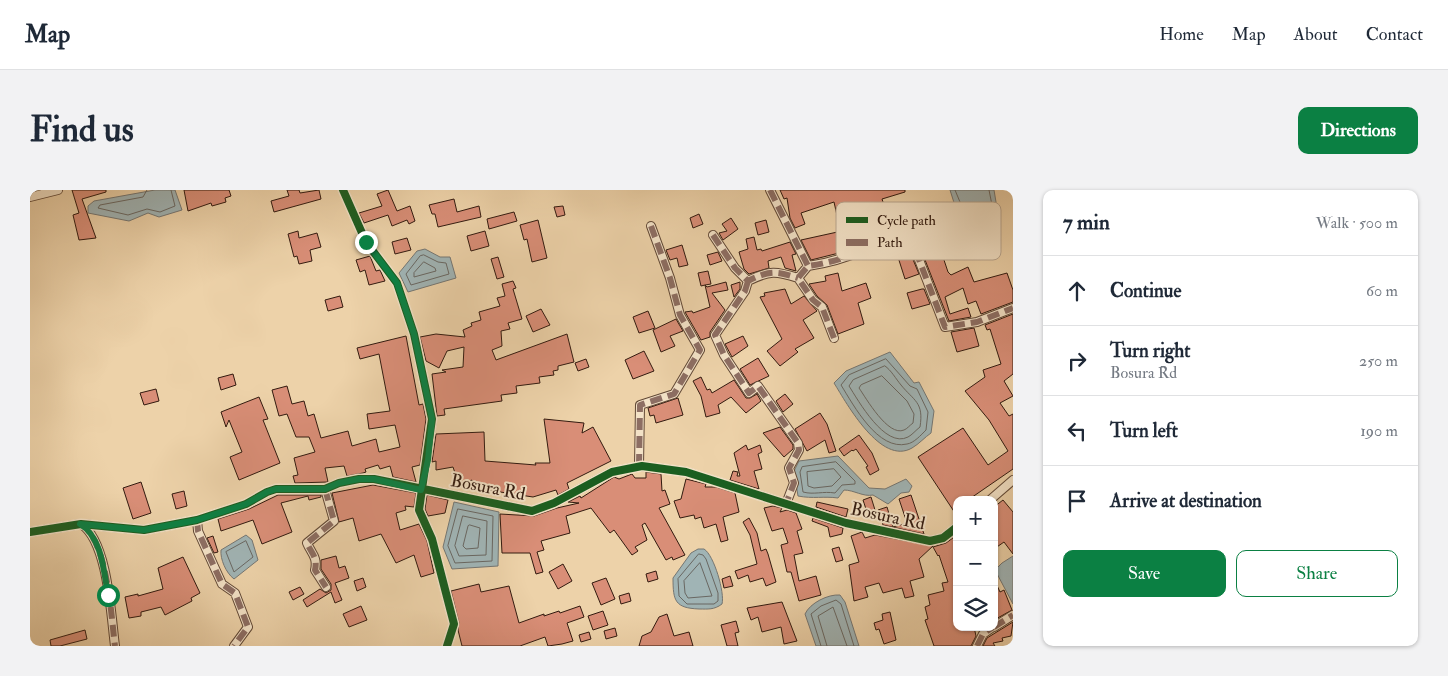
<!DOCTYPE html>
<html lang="en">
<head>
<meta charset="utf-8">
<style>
  :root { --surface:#fff; --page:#f2f2f3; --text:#1f2937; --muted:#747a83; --line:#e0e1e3; --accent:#0b8043 }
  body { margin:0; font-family:"IM FELL Double Pica",serif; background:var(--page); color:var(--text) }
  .controls { position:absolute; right:15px; bottom:15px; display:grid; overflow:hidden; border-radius:10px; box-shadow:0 1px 4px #0004 }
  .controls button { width:45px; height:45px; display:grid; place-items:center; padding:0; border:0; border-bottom:1px solid var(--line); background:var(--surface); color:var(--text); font:25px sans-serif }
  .stop { position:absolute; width:15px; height:15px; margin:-11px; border:4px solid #0b8043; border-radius:50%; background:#fff }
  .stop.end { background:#0b8043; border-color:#fff; box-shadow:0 1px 5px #0008 }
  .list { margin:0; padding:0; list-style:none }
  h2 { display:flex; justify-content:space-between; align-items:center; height:65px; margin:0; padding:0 20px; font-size:21px }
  h2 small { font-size:16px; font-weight:400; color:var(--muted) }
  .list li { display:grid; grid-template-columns:32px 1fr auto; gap:15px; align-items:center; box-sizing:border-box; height:70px; padding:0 20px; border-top:1px solid var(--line) }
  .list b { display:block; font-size:19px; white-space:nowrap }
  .list p { margin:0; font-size:16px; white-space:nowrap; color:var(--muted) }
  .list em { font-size:16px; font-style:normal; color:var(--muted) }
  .actions { display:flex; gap:10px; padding:15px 20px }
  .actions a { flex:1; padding:11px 0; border:1px solid var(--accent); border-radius:10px; text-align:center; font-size:18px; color:var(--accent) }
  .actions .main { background:var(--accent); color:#fff }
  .icon { flex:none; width:28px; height:28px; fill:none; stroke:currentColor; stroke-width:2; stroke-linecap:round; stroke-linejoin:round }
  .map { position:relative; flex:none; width:983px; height:456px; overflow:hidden; border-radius:10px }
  header { display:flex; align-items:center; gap:30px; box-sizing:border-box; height:70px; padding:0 25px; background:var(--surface); border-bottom:1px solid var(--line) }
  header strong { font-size:24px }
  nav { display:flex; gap:28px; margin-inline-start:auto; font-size:18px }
  .intro { display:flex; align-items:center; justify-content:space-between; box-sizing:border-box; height:120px; padding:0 30px }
  h1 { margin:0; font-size:35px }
  .button { padding:12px 22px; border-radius:10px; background:var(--accent); color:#fff; font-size:18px; font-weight:700 }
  main { display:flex; gap:30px; padding:0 30px }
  aside { flex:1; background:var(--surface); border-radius:10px; box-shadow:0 1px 4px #0004 }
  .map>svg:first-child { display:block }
  .water { fill:#a0b4b5; stroke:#747673 }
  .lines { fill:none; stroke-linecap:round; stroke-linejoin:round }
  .shore { stroke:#696762; stroke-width:1 }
  .building { fill:#d98e77; stroke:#321a0f }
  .minor-casing { stroke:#614836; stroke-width:10 }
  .minor { stroke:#f3e2c7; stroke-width:8 }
  .quiet { stroke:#8d6e63; stroke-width:6; stroke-dasharray:12 6; stroke-linecap:butt }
  .cycleway-casing { stroke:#f3e2c7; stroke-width:11 }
  .cycleway { stroke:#1b5e20; stroke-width:8 }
  .route { stroke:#0b8043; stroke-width:6 }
  .labels { text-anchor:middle; stroke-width:4; stroke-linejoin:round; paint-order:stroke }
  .street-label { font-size:18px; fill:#321a0f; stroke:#f3e2c7 }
  .key { fill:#f3e2c7; stroke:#b9a690; stroke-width:1 }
  .key-label { font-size:14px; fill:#321a0f }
</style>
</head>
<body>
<header>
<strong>Map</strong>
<nav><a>Home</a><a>Map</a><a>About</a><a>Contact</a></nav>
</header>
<div class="intro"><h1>Find us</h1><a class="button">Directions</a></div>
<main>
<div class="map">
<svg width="983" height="456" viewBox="0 0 983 456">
  <rect width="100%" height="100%" fill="#edd2a9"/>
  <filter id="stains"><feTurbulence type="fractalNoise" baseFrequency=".004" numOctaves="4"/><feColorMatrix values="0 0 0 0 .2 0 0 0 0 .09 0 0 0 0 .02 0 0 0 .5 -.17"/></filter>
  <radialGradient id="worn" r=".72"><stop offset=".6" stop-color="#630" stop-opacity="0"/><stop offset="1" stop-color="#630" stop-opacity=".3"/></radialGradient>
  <path class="water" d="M125 0H145L152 20 129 27 118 23 99 31 58 23V16L64 11Z
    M920 0H964L967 18 944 29H932L926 19Z
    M395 59 410 67H420L426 88 378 102 369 83 387 61Z
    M860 162 884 193 889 192 904 221 901 243C895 247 889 254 882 258 851 276 817 214 804 193L816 181Z
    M808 266 839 298 855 299 876 289 882 296 879 302 871 303 858 314 843 305C833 307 824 300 814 300L808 308C794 306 783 309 768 306L764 281 769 271Z
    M424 312 469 322 468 376 422 379 413 357Z
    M216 345 222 350 228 370 204 389C196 383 190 369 191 360Z
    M668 359H674C684 365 695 403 692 414 684 420 678 419 669 419 645 418 643 411 643 388L661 363Z
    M983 366V414L965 380 972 373Z
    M810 405 815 412 829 456H786L775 424C780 413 798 404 810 405Z"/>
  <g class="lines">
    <path class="shore" d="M117 0 113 7 70 15 68 18 98 25 117 19 130 22 145 16 141 0
      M925 0 935 24 938 25 962 15 959 0
      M394 65 408 72 416 73 419 84 381 95 376 84 390 66Z
      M394 72 405 78 406 81 384 87V83Z
      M856 169 880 196 887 199 898 222 896 240C891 245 884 253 877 254 848 261 824 216 811 195L819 185Z
      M855 176C861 180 866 189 871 195 884 211 894 212 890 237 886 240 882 245 878 247 855 259 828 210 819 196L823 190Z
      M852 186 877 211 884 224 883 233C880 235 877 239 874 240 858 247 836 208 829 198L831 195Z
      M806 272 825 291V294L812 295 805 303C793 301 784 305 773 302L770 282 772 277Z
      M804 279 811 287 802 296 784 298 778 296 777 282Z
      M428 319 463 326 462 371 425 373 418 356Z
      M433 326 457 331 456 365 429 366 425 356Z
      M440 335 450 338 448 358 436 359 433 356 438 336Z
      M216 351 223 367 204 382 196 362Z
      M669 364 673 365 676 369 688 403V411L684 414H657L649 406 648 389Z
      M670 373 682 406 658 408 655 403 654 391Z
      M791 456 781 424 791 416 806 410 811 414 824 456
      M797 456 788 426 803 417 817 456"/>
  </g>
  <path class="building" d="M42 0H76V2L52 9 66 48 49 50 43 25 49 23Z
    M154 0H199L201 6 195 8 196 12 182 16 181 13 158 21Z
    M257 0H269L270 3 289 0 291 9 244 22 241 11 259 6Z
    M358 0 367 21 380 16 385 31 379 34 377 30 362 36 358 25 334 33 329 23 352 16 347 4Z
    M750 0H875V2L852 9 859 30 877 25 879 34H870L841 50 836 31 810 39 804 12 771 23 775 34 765 38 760 28 757 8 754 9Z
    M424 9 427 22 449 16 451 27 408 37 405 24H402L399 15Z
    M533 16 535 25 527 27 524 17Z
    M484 22 487 31 459 39 457 29Z
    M669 24 673 34 663 38 660 28Z
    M701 28 708 39 693 50 689 43 697 41 692 34Z
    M508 30 517 68 502 72 497 49 494 50 490 35Z
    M736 30 739 42 728 45 725 33Z
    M922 39 925 50 909 55 918 82 921 85 938 77 944 92 977 83 983 100V112L951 124 946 111 938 114 933 98 915 107 920 124 938 118 941 127 919 131 888 52 899 49 898 46Z
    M268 41 269 48 287 43 291 57 280 60 282 71 269 74 267 66 264 67 258 44Z
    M455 41 459 56 441 61 437 46Z
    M812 41 817 61 781 70 771 50Z
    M724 47 727 60 731 59 732 61 760 52 766 64 762 65 766 81 755 78 751 67 738 71 739 78 719 84 714 79 709 62 718 59 716 49Z
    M377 48 381 60 365 64 362 52Z
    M652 55 658 75 649 77 647 68 640 70 636 60Z
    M876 55H877L889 84 875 89 867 64 878 60Z
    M688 62 692 71 680 75 677 65Z
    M340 66 346 81 350 80 355 91 339 95 335 80 330 82 326 70Z
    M468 67 474 87 467 89 461 69Z
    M678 81 681 94 675 95 677 97 696 92 698 100 682 103 695 120 680 142V147L671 150 655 122 662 121 663 123 680 117 675 95 671 96 668 83Z
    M808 83 812 101 836 93 841 108 828 113 834 134 808 144 797 115 787 106 779 94 796 91 795 86Z
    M483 91 486 98 483 99 492 129 478 133 480 139 471 141 472 156 462 160 466 170 537 144 544 172 528 176V180L523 181 524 185 509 187 510 193 486 196 487 203 471 205 472 211 414 219 415 225 407 226 402 184 416 182 412 180 433 177 434 157 417 161 409 178 396 171 390 147 406 144 435 147 433 140 442 136 441 133 451 130 449 122 470 116 467 108 475 106 472 94Z
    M710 92V99L704 107 701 95Z
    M755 99 761 114 774 106 787 121 773 130 784 148 765 159 768 162 750 176 737 161 752 149 730 107 735 106 734 103Z
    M892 99H894L900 114 882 119 877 103Z
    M310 106 313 117 298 121 295 110Z
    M511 119 520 135 503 142 496 126Z
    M618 121 625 138 609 143 603 127Z
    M983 124V184L974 191 983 206 970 213 979 226 983 224V279L938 310H927V326L888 267 933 238 958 275 978 261 959 230 935 201 955 187 953 180 971 174 960 139 957 140 955 135Z
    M646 129 653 141 640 146 645 156 631 162 623 140Z
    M944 138 949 156 927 162 921 142Z
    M376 146 389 215 393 214 396 229 390 275 382 277 386 292 363 287 360 276 350 279 348 275 335 279 336 282 333 283 317 286 314 276 295 278 298 292 265 293 263 286 268 285 264 268 285 262 279 247H266L257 224 249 226 242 200 257 196 262 214 274 211 278 226 284 224 291 248 318 241 322 256 346 249 349 262 370 257 365 235 339 239 337 224 360 221 349 164 330 169 327 158Z
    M713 146 718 156 702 167 695 154Z
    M614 161 624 181 603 189 595 170Z
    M728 168 739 186 720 195 710 179Z
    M556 169 559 177 548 181 545 173Z
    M203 184 206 195 191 200 188 188Z
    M671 187 677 200 680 199 682 203 704 190 716 208H720L727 204 731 211 716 223 701 207 688 215 690 223 676 227 671 206 663 191Z
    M126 199 129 211 114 215 110 203Z
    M755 204 763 214 753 222 746 211Z
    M229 207 238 229 233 230 250 273 209 290 200 267 212 262 199 230 196 237 191 222Z
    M648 208 653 225 626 233 624 225 620 226 618 218Z
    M790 223 797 234 806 261 799 263 795 250 777 261 765 239Z
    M514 229 554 233 552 243 563 237 581 271 537 293 539 299 528 305 526 300 503 307 444 298 442 290 429 295 423 277 406 280V271L402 272 406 244 454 242 455 271 506 275 505 273H520Z
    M750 237 763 255V259L754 267 733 243Z
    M829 245 842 263 849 280 840 285 836 277 838 276 826 259 823 261 822 260 814 266 809 259Z
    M716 255 718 260 730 255 732 262 728 264 732 279 724 281 729 299 700 290 703 281 708 282 707 286H710L704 263Z
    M616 282 631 284 632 301 635 300 640 314 629 318 655 365 643 370 642 367 636 370 615 333 612 335 617 350 605 357 608 361 602 365 584 340 580 343 561 318 536 326 540 343 511 351 514 360 507 362 513 382 506 384 500 363H472L470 324 504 326 527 318 549 313 538 312 550 306 551 308 584 287 589 289 602 284 605 288H616Z
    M656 289 676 294 675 297H686L705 303 709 322 693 327 698 350 691 352 686 334 674 338 671 327 665 329 664 325 650 328 644 311 651 309Z
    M111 292 121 323 103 329 93 298Z
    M343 295 386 303 384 317 375 316 376 320 366 323 370 340 389 334 397 351 404 383 391 387 384 365 366 373 351 344 329 351 323 328 309 332 302 303Z
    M154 301 157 316 146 319 142 304Z
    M248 305H291V307L279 310 278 306 251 313 262 342 232 354 223 330 191 341 188 329 219 319Z
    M397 305 418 310 415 323 398 326 395 319Z
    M881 305 894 344 853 335 848 320 857 317 863 337 877 333 869 309Z
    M841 307 845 320 837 322 833 310Z
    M973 310 983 322V364L974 352 964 359V317Z
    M787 312 818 319 816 327 786 317Z
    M743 316 752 318 750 322 757 320 766 323 772 339 767 341 773 363 764 365 769 391 786 386 791 405 769 411 761 382H757L751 355 758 353 753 338 742 341 734 318Z
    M719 328 727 343 731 361 736 359 738 364 746 392 736 396 733 388 720 392 718 385 708 389 705 381 727 374 720 345 713 332Z
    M783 328 813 338 812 344 800 347 798 337 782 331Z
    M832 342 835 348 845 345 903 356 889 369 894 387 880 391 884 406 875 408 872 398 853 403 849 393 835 397 838 407 824 411 819 375 829 372 821 346Z
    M927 345V437H944L946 446 941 456H904L895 430 898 429 895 417 900 415 898 405 914 401 912 393 918 392 909 365 908 366 903 357 916 353Z
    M183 346 188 362 184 363 177 348Z
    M809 357 813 370 806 372 802 359Z
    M306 366 309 378 315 376 319 388 305 393 312 410 305 413 301 402 277 417 273 410 290 399 296 403 301 400V394L291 379V370Z
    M153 367 170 403 161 408 162 411 135 425 131 417 111 422V426L99 428 95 407 108 404V406L133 399 128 378Z
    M533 374 542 391 528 399 519 382Z
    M626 381 628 389 618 392 616 384Z
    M700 386 703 396 694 398 692 389Z
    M333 388 336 397 327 401 324 391Z
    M576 388 585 409 571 415 562 393Z
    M964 389 970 402 974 400 982 420 964 430Z
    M449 394 451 402 479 396 489 433 514 424V426L529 421 530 423 550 416 554 427 537 433 543 451 532 454 518 456 515 447 490 456H432L428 440 429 433 421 401Z
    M270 397 274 404 263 410 259 402Z
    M599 403 601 411 591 414 589 406Z
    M752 412 767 451 754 454 751 437 732 442 728 427 721 430 717 418Z
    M331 416 337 430 319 437 313 424Z
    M573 421 578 435 563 440 558 426Z
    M860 422 866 450 854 454 849 439 846 440 844 433 853 430 852 424Z
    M637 424 644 446 659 442 663 456H609L612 446 621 442 629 427Z
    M706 431 709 442 705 443 708 456H697L691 435Z
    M983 432 981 446 972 448 973 451 963 453 965 456H953L957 448Z
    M585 438 587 446 576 449 574 441Z
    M55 440 57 449 30 456H21L20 450Z
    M559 442 561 449 551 452 549 445Z"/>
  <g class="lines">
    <g class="minor-casing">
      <path id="minor" d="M313 0 336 52 367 93 384 144 402 229 389 320 402 349 424 434 417 456
        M740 0 778 76
        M0 7 28 0
        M683 45 705 78 718 91C740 80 746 81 768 88
        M718 91 715 101 685 145 694 165 719 203 728 196 768 253 769 260 759 278 764 293 756 314
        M804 148 792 117 783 110 768 88 778 76C813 71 844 58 873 39L877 40 881 49 915 137 947 132 983 118
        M609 276 610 215 644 204 670 160 650 125 640 88 621 36
        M295 299 304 331 277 353C281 363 288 367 285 380L296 397
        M960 310 983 290
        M167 330 168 341 192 394 205 403 218 437 204 456
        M51 334C78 351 81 426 85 456
        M0 342 51 334 114 340 167 330 216 314 237 302 246 299H295L309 293 329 289H344L502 321 524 313 582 282 612 276 656 282 816 333 900 351 913 348 927 337
        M964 437 983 425
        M947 456 953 444 963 437"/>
    </g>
    <use href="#minor" class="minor"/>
    <path class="quiet" d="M740 0 778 76
      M683 45 705 78 718 91C740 80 746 81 768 88
      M718 91 715 101 685 145 694 165 719 203 728 196 768 253 769 260 759 278 764 293 756 314
      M804 148 792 117 783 110 768 88 778 76C813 71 844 58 873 39L877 40 881 49 915 137 947 132 983 118
      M609 276 610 215 644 204 670 160 650 125 640 88 621 36
      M295 299 304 331 277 353C281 363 288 367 285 380L296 397
      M167 330 168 341 192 394 205 403 218 437 204 456
      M51 334C78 351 81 426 85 456
      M964 437 983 425
      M947 456 953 444 963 437"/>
    <g class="cycleway-casing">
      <path id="cycleway" d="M313 0 336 52 367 93 384 144 402 229 389 320 402 349 424 434 417 456
        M0 342 51 334 114 340 167 330 216 314 237 302 246 299H295L309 293 329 289H344L502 321 524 313 582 282 612 276 656 282 816 333 900 351 913 348 927 337"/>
    </g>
    <use href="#cycleway" class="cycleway"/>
  </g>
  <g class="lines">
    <path class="route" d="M78 405C74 382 72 347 50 334L114 340 167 330 216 314 237 302 246 299H295L309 293 329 289H344L391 300 398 270 402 229 384 144 367 93 336 52"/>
  </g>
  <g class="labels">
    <g class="street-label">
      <text transform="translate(458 297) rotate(11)" y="6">Bosura Rd</text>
      <text transform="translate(858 326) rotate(12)" y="6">Bosura Rd</text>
    </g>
  </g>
  <rect x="806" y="12" width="165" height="58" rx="8" class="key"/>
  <rect x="816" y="27" width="22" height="6" fill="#1b5e20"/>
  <rect x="816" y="49" width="22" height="7" fill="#8d6e63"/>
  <g class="key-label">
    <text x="847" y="35">Cycle path</text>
    <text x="847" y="57">Path</text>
  </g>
  <rect width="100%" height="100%" filter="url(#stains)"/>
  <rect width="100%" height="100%" fill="url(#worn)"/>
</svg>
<div class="controls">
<button>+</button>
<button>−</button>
<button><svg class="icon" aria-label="layers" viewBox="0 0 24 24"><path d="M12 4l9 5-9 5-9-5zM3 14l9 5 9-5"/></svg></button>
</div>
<div class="stop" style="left:78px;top:405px"></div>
<div class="stop end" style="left:336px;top:52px"></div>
</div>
<aside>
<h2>7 min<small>Walk · 500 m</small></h2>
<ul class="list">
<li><svg class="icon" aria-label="ahead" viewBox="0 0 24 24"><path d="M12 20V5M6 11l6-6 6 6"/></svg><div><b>Continue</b></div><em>60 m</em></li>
<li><svg class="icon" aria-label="right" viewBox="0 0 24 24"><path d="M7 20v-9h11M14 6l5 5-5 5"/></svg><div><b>Turn right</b><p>Bosura Rd</p></div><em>250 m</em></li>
<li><svg class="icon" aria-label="left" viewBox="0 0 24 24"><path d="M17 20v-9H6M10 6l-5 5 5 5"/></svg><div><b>Turn left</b></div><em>190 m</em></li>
<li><svg class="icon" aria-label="arrive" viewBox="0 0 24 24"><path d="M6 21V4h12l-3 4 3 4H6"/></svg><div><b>Arrive at destination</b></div></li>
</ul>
<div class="actions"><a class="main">Save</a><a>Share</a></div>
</aside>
</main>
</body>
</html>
